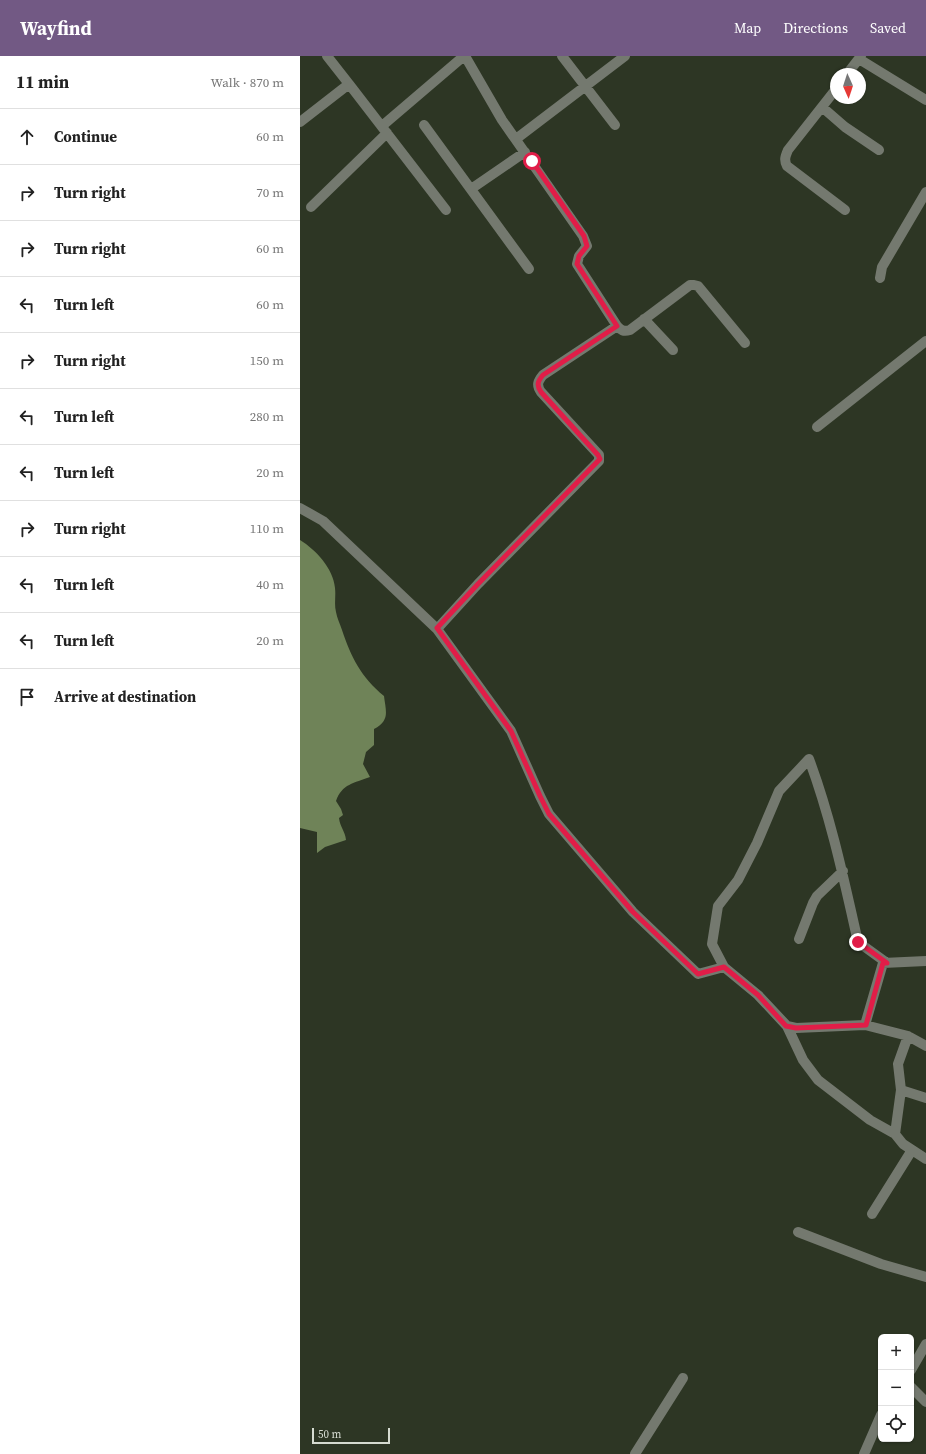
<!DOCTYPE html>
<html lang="en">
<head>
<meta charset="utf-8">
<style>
  :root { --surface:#fff; --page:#f2f2f2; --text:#222; --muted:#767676; --line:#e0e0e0; --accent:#725984 }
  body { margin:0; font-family:"Source Serif 4",serif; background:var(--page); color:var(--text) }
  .controls { position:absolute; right:12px; bottom:12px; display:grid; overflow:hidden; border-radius:6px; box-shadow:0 1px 3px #0004 }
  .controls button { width:36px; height:36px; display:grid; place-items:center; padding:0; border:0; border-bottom:1px solid var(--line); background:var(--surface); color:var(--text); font:20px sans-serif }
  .compass { position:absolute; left:530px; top:12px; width:36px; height:36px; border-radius:50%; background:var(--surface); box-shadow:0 1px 3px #0004; rotate:177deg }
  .scale { position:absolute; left:12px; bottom:10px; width:78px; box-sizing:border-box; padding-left:4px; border:2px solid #d6dcd1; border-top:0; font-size:11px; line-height:14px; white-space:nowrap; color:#d6dcd1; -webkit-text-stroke:3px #2d3624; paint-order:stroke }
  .stop { position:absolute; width:12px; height:12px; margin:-9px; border:3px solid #e11d48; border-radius:50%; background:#fff }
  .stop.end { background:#e11d48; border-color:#fff; box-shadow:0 1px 4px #0008 }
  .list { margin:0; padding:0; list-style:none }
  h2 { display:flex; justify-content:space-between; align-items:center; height:52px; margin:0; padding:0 16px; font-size:17px }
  h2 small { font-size:13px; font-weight:400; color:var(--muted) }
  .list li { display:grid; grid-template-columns:26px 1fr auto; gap:12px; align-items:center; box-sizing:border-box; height:56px; padding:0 16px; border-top:1px solid var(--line) }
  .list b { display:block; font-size:15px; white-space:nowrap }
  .list em { font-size:13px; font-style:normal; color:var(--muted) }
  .icon { flex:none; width:22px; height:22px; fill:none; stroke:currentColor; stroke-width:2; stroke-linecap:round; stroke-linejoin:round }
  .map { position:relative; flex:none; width:626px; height:1398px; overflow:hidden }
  header { display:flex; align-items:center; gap:24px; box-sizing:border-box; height:56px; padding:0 20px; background:var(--accent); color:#fff }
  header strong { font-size:19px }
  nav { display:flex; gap:22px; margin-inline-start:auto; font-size:14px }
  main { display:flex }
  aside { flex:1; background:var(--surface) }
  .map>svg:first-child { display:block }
  .water { fill:#6f8358 }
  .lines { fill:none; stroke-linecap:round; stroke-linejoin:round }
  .minor { stroke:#74796f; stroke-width:10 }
  .route { stroke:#e11d48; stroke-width:5 }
</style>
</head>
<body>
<header>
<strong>Wayfind</strong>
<nav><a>Map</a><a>Directions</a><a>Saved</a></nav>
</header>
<main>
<aside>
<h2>11 min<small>Walk · 870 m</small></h2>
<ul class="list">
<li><svg class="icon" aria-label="ahead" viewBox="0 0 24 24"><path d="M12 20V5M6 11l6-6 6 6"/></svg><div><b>Continue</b></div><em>60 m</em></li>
<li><svg class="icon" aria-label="right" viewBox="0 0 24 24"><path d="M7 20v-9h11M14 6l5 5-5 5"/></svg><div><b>Turn right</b></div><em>70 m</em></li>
<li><svg class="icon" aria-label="right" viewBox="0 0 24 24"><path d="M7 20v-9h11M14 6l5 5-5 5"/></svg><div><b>Turn right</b></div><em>60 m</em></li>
<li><svg class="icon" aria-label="left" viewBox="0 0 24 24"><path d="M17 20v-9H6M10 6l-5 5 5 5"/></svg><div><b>Turn left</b></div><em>60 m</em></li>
<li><svg class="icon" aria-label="right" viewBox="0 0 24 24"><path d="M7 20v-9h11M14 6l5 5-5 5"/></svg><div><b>Turn right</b></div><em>150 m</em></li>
<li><svg class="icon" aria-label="left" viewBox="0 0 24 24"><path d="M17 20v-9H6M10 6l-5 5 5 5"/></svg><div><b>Turn left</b></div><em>280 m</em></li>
<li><svg class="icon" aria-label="left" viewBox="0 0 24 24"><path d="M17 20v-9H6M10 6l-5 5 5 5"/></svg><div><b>Turn left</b></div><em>20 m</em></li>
<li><svg class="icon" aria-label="right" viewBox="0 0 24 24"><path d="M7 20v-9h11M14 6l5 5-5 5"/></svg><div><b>Turn right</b></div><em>110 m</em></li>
<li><svg class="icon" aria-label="left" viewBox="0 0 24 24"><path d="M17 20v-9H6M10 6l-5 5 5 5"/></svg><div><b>Turn left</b></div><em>40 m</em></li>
<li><svg class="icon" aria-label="left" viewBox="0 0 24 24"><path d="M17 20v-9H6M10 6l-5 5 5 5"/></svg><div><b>Turn left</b></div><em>20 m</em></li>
<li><svg class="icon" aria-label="arrive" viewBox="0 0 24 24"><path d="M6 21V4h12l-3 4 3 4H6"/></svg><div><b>Arrive at destination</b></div></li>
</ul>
</aside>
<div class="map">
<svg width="626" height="1398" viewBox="0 0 626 1398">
  <rect width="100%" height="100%" fill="#2d3624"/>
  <path class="water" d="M0 484C16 494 33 512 35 532 36 540 34 548 36 556 37 562 40 568 42 574 51 601 61 621 84 640 86 656 90 664 74 673V689L66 696 63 708 70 721C54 727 42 728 36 745L41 753 43 759 39 762C40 771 45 775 46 784L25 791 17 797V776L0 772Z"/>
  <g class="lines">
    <path class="minor" d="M165 0 202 64 283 180 287 190 279 200 277 208 317 270C321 274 323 276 330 274L390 229H394L398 230 445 287
      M262 0 315 69
      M559 3 626 44
      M547 18 561 0
      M49 28 146 154
      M536 33 488 94C485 101 484 104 487 110L545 154
      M522 51 545 71 579 94
      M0 66 49 28 27 0
      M124 69 229 213
      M82 70 164 0
      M216 83 325 0
      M171 133 225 96
      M11 151 87 77
      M580 222 582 211 626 136
      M344 263 373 294
      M517 371 626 285
      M0 452 23 465 137 573 211 675 240 740 249 758 333 856 398 918 424 911 458 939 487 970 496 972 565 969 608 980 626 990
      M137 573 178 528 299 405V399L241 336C236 329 238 325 243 319L317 270
      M499 883 513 847 517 840 543 815
      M424 911 412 888 418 850 438 824 457 787 479 735 509 703C531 762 544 824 558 886L587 907
      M565 969 583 907 626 905
      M487 970 503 1004 518 1024 570 1064 595 1078 603 1088 626 1103
      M601 1034 626 1042
      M595 1078 601 1034 598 1008 608 980
      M572 1158 612 1094
      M498 1176 581 1208 626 1221
      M611 1314 626 1288
      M611 1331 626 1346
      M335 1398 383 1322
      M564 1398 581 1359"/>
  </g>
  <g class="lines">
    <path class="route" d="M232 105 284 180 287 190 279 200 277 208 317 270 243 319C238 325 236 329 241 336L298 399 300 403 178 528 137 572 211 675 240 740 249 758 333 856 398 918 424 911 458 939 486 970 496 972 566 969 583 907H587L558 886"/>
  </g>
</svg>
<div class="controls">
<button>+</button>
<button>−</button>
<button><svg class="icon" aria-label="locate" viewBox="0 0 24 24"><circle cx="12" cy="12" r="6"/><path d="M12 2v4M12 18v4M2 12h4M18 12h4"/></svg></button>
</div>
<svg class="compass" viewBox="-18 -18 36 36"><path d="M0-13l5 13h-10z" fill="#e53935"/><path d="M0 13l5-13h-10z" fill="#767676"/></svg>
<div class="scale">50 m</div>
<div class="stop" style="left:232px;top:105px"></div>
<div class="stop end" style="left:558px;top:886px"></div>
</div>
</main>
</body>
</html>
